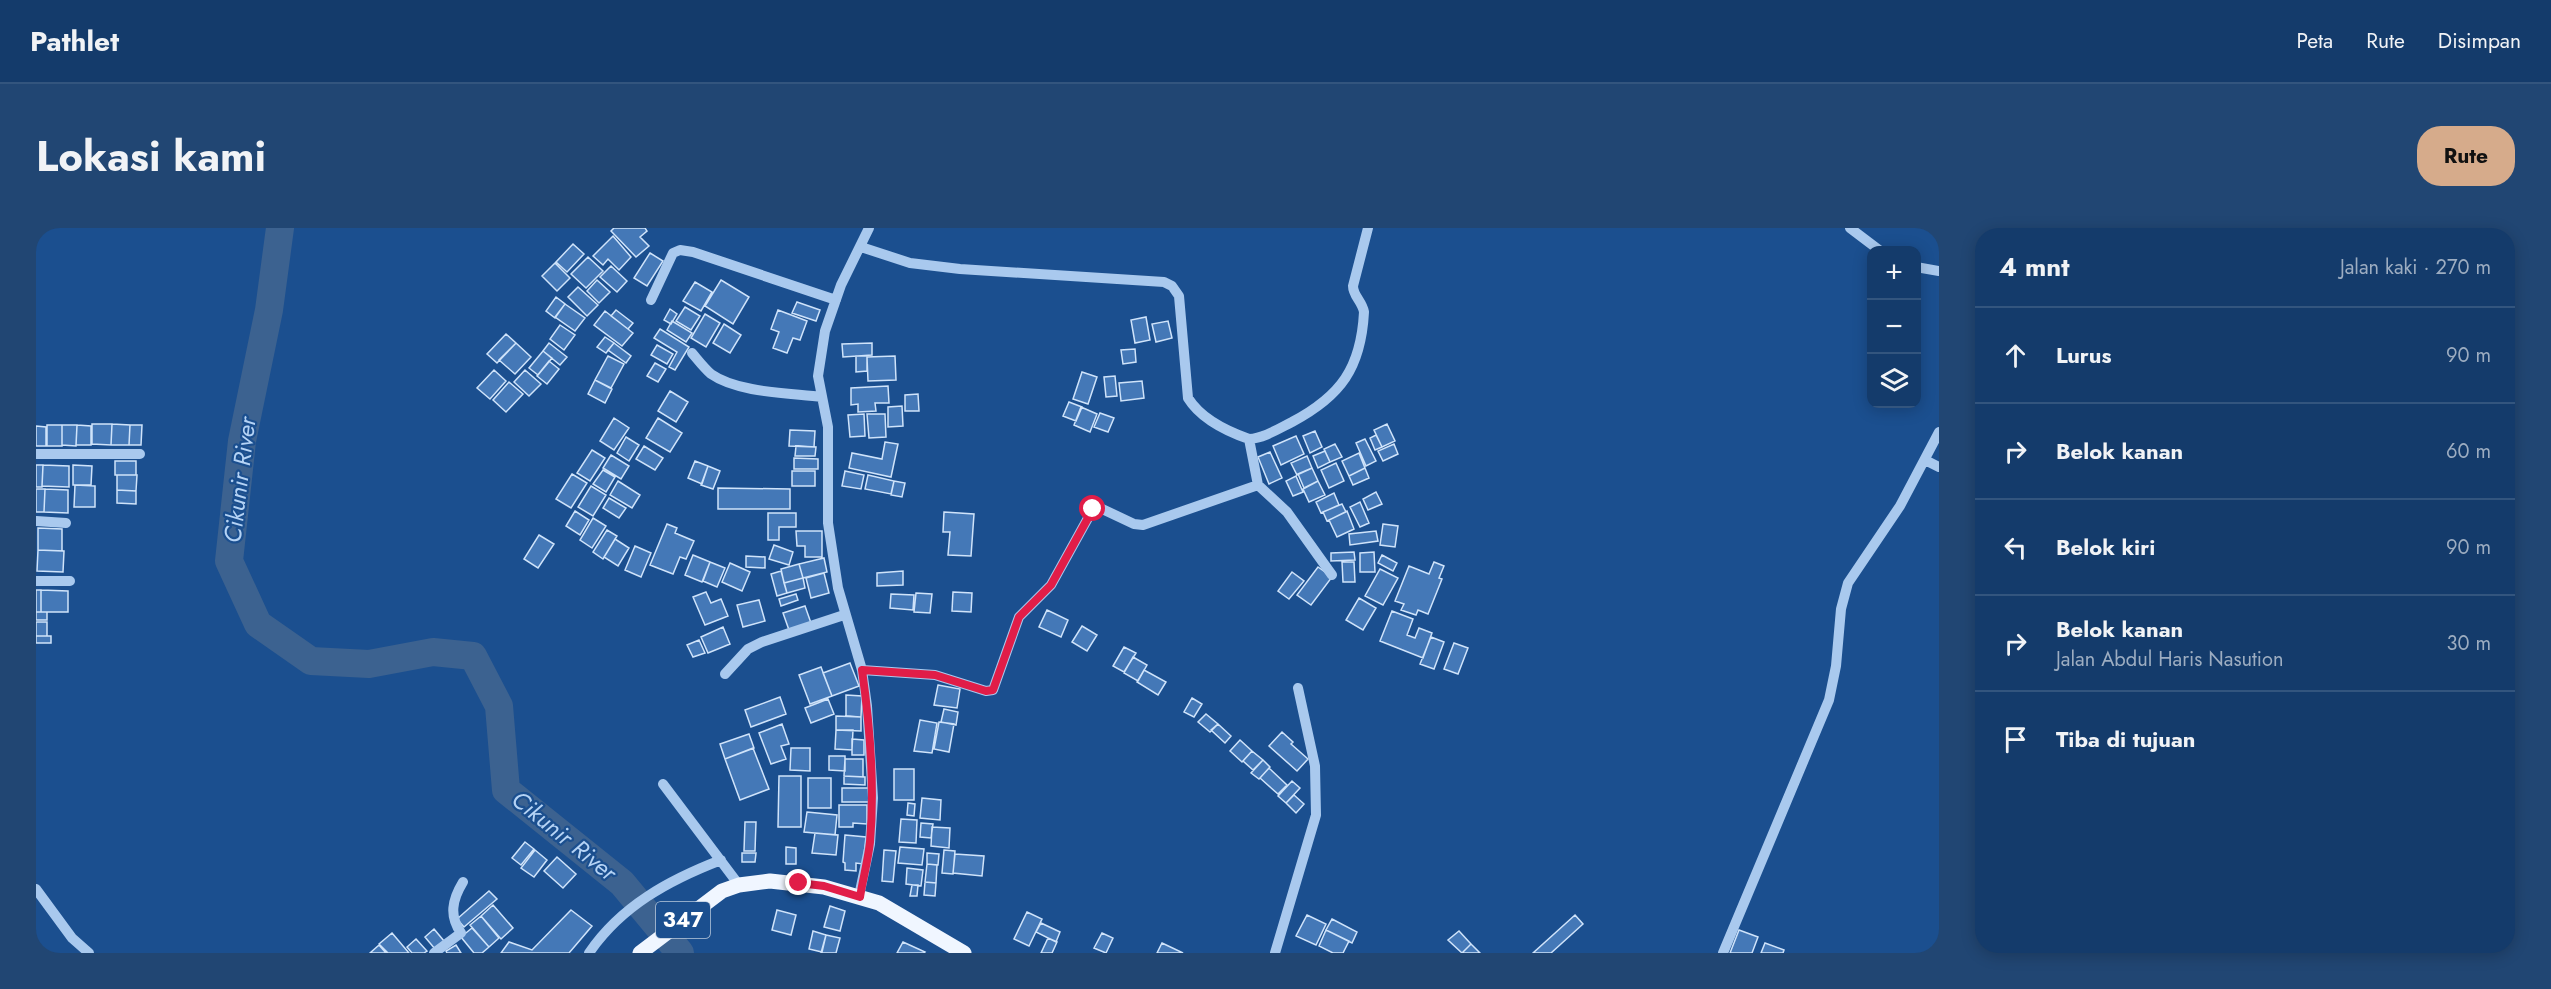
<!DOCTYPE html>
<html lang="id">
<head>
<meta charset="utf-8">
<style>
  :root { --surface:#143b6b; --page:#214673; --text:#f1f3f6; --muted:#9dadc1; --line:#33557e; --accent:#d6ab8b }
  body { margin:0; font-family:Jost,sans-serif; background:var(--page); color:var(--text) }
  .controls { position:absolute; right:18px; top:18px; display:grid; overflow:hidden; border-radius:12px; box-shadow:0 3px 15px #0003 }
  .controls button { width:54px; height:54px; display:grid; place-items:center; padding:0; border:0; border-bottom:2px solid var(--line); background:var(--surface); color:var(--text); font:30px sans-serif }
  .stop { position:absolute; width:18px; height:18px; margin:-14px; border:4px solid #e11d48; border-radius:50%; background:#fff }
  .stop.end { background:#e11d48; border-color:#fff; box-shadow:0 2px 6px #0008 }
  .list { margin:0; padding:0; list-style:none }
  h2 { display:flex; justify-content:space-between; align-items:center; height:78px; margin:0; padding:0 24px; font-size:26px }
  h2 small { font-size:20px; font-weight:400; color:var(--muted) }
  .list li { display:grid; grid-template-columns:39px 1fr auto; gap:18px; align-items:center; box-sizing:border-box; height:96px; padding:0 24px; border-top:2px solid var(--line) }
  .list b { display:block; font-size:22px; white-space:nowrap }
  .list p { margin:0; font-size:20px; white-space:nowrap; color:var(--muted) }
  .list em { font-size:20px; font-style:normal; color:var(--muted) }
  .icon { flex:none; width:33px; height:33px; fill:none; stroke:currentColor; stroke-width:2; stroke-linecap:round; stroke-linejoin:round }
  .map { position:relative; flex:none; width:1903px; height:725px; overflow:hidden; border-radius:24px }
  header { display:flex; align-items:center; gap:36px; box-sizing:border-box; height:84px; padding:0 30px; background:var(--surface); border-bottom:2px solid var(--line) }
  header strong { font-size:28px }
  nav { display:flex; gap:33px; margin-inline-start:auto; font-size:21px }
  .intro { display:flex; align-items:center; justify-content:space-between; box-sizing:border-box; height:144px; padding:0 36px }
  h1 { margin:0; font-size:42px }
  .button { padding:15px 27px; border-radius:24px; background:var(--accent); color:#111; font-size:21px; font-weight:700 }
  main { display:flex; gap:36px; padding:0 36px }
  aside { flex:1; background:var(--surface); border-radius:24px; box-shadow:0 3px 15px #0003 }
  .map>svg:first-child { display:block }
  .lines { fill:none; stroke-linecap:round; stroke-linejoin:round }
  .river { stroke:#3c6290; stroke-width:28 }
  .building { fill:#4478b7; stroke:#cfe3fa; stroke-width:1.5 }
  .minor { stroke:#a9c9ee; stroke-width:10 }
  .major { stroke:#f0f6ff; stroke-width:15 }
  .route { stroke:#e11d48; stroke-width:8 }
  .labels { text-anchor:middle; stroke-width:4.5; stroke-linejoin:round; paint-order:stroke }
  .shield { fill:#1b4f8f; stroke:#bbcadd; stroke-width:1.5 }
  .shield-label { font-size:21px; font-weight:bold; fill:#fff }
  .water-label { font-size:24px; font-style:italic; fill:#b5d3f5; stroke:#1b4f8f }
</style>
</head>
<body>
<header>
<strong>Pathlet</strong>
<nav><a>Peta</a><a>Rute</a><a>Disimpan</a></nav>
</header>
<div class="intro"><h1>Lokasi kami</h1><a class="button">Rute</a></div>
<main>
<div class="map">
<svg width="1903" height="725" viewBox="0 0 1903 725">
  <rect width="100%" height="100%" fill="#1b4f8f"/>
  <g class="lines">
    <path class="river" d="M244 0 233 82 206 213 193 333 222 396 275 433 333 436 397 424 437 428 463 478 470 562 586 655 644 725"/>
  </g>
  <path class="building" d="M578 0H609L611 3 604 9 613 18 600 29 575 3Z
    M577 8 595 29 583 42 572 31 567 37 557 28Z
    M537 16 548 26 531 44 520 34Z
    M614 25 627 33 611 58 598 50Z
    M552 29 567 43 550 60 535 46Z
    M519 35 534 50 521 63 506 48Z
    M575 38 591 53 581 64 564 49Z
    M561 52 574 64 563 75 551 63Z
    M685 52 713 69 697 96 669 78Z
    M659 54 676 64 665 83 647 73Z
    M542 59 562 77 551 88 532 69Z
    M520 69 529 76 519 90 510 83Z
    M761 74 784 82 780 93 756 85Z
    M529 76 549 90 539 103 519 89Z
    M649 79 664 88 655 102 640 93Z
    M634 81 641 86 635 96 628 92Z
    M580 82 597 95 592 101 575 88Z
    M742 82 771 93 764 112 757 110 751 125 737 120 743 104 735 101Z
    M569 83 597 105 586 118 558 97Z
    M669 86 684 95 670 119 655 110Z
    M1110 89 1114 112 1099 115 1095 92Z
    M636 93 656 105 650 114 631 102Z
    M1132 93 1136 110 1120 114 1116 96Z
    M688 96 705 107 694 125 677 115Z
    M524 97 539 107 528 122 514 111Z
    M624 101 653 119 639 142 633 139 641 124 618 110Z
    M470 106 480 115 461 135 451 126Z
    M569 109 578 115 570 125 561 119Z
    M480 115 495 129 479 146 463 132Z
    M513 115 531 129 524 137 507 123Z
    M578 115 595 128 590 135 572 122Z
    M836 115V127L807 129 806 116Z
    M621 117 637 126 631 136 615 127Z
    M1099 121 1100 134 1087 136 1085 122Z
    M507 123 516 130 502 147 493 140Z
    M572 128 588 136 575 160 559 152Z
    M820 128H831V143L820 144Z
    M859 128 860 152 832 153 831 129Z
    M513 133 523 141 511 156 501 148Z
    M619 135 630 141 622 154 611 148Z
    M458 142 470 153 454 171 441 160Z
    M489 142 505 156 493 168 478 154Z
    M1046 144 1061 149 1052 176 1037 171Z
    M1079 148 1081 168 1070 169 1068 149Z
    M559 152 576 161 569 175 552 166Z
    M1106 153 1108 170 1085 173 1083 155Z
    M473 154 487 166 470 184 457 172Z
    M852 158 853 175H839L840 183 822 184V176L815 177V160Z
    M634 163 652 174 640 194 622 183Z
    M882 166 883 183H869V167Z
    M1033 174 1046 179 1040 193 1027 188Z
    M866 178 867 198 852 199V179Z
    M1045 179 1061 186 1054 204 1038 197Z
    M1064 185 1078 190 1072 204 1058 199Z
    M828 186 829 208 814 209 812 187Z
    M831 186H849L850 209 833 210Z
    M578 190 593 200 578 222 564 213Z
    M622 190 646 205 634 224 610 210Z
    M56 196H76L75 217 56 216Z
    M76 196 94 197 93 217H75Z
    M1351 196 1359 213 1346 219 1338 202Z
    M11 197H26V218H11Z
    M26 197H41L40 218 26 217Z
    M41 197 55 198V217H40Z
    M94 197H106L105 217H93Z
    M0 198 10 199V218H0Z
    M754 202 779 203 778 219 753 218Z
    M1279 203 1286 219 1274 225 1267 208Z
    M1340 207 1346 219 1339 222 1334 210Z
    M1260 208 1268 226 1245 237 1237 218Z
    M590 209 603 217 593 233 581 225Z
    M1329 211 1340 233 1330 238 1320 215Z
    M849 214 862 216 855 249 813 240 816 225 846 231Z
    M1299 216 1306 229 1294 234 1288 221Z
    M1358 216 1362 226 1347 233 1342 223Z
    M608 218 627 230 619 242 600 231Z
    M760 218 780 219 779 228H759Z
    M556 222 569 230 554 253 541 245Z
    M1289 223 1294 234 1282 240 1277 228Z
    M1234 224 1246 250 1233 256 1222 229Z
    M1323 225 1329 240 1313 248 1306 233Z
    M575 227 593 238 585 251 567 240Z
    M1271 228 1276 240 1261 247 1255 235Z
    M758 230 782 231V241H758Z
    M79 233H100V247H79Z
    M659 233 672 238 666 256 652 250Z
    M1300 235 1308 253 1293 260 1285 242Z
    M0 237H7L6 259H0Z
    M7 237 33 238V259L6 258Z
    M37 237 56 238 55 257H37Z
    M672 238 684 243 677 261 665 257Z
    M1276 240 1282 253 1268 260 1262 246Z
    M1329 240 1333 250 1317 257 1313 248Z
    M567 242 579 249 570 264 557 256Z
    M756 243H779V258H756Z
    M809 243 828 247 825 261 806 258Z
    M536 246 551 255 535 280 520 271Z
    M81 247H101L100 263 81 262Z
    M832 247 858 253 855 266 829 261Z
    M1260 248 1267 264 1257 268 1250 253Z
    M582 253 604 267 596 280 574 267Z
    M858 253 869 255 866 269 855 267Z
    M1282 253 1289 267 1273 274 1267 261Z
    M39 257 59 258V279H38Z
    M555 258 570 267 557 288 542 279Z
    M682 260 754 261V281H682Z
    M0 261H9L8 284H0Z
    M9 261 32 262V285L8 284Z
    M81 262 100 263V276L81 275Z
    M1340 264 1346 276 1332 282 1327 271Z
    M1298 265 1303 277 1285 285 1280 274Z
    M573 270 590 280 583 290 567 280Z
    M1324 274 1333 295 1324 299 1314 279Z
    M1306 276 1310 284 1291 293 1287 284Z
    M539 283 553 292 544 307 530 298Z
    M1311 283 1318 301 1301 309 1293 292Z
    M908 284 938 286 935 328 912 327 914 304H907Z
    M732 285H760V299H743V312H732Z
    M557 290 570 298 556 320 544 312Z
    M631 296 641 300 639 305 658 313 650 331 644 329 637 346 614 337Z
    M1347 296 1362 298 1359 319 1344 317Z
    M2 300 26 301V323L2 322Z
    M571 302 581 308 567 331 557 324Z
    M760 303H786V329H769V318H761Z
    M1340 303 1342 313 1314 317 1313 306Z
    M503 307 518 316 502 340 488 331Z
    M579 311 593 320 582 338 568 329Z
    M738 317 757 324 753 337 733 331Z
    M599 318 615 325 605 349 589 342Z
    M2 322 28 323 27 344 1 343Z
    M1318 324 1319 332 1295 333V325Z
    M1338 324 1339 344H1324V325Z
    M657 327 674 334 666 354 649 347Z
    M1346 327 1361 335 1357 343 1342 335Z
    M710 328 729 329V340L710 339Z
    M788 330 791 344 767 350 763 336Z
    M674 334 689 340 681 359 667 353Z
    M1306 334H1318L1319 354H1307Z
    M1398 334 1408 338 1403 350 1406 351 1392 386 1382 382 1380 387 1365 382 1368 376 1359 373 1373 338 1393 346Z
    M694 335 714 344 706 363 686 354Z
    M763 336 767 350 748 355 745 341Z
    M1282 339 1296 349 1275 377 1261 367Z
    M1344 341 1362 350 1347 377 1329 368Z
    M745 343 751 365 741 368 735 346Z
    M867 343V357L841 358V345Z
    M1256 344 1268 353 1253 371 1242 363Z
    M788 345 793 365 775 370 770 350Z
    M767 350 769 360 751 365 748 355Z
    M0 362H5V384H0Z
    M5 362 32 363V384H5Z
    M670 364 675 375 685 371 692 388 669 397 657 369Z
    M917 364 936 365 935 384 916 383Z
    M880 365 896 366 894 385 878 384Z
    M760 366 762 372 745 378 743 371Z
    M855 366 878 367 877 382 854 380Z
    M1323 370 1340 380 1327 402 1310 392Z
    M723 372 729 393 707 399 701 377Z
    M769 378 775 395 753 402 747 385Z
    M1011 382 1032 392 1025 409 1003 399Z
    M1356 383 1377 391 1371 407 1379 410 1383 400 1396 405 1387 430 1344 413Z
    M0 384H11V392H0Z
    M0 394H11V408H0Z
    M1046 398 1061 407 1051 423 1036 414Z
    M687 399 694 416 672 425 665 409Z
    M0 408H15V415H0Z
    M1395 409 1408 414 1398 441 1384 436Z
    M663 412 669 425 657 429 651 417Z
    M1418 415 1432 420 1422 446 1408 441Z
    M1088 419 1100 425 1088 444 1077 438Z
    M1097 429 1111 437 1102 453 1088 445Z
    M814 435 823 458 796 468 787 445Z
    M785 439 796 468 774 476 763 447Z
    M1108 442 1130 454 1122 467 1101 454Z
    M902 457 924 461 921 480 898 477Z
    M810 467 826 468 825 489 810 488Z
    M744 469 750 486 715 499 709 482Z
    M1156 470 1166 476 1158 489 1148 484Z
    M792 471 798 486 775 495 769 480Z
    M908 481 922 484 920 497 905 494Z
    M1170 486 1182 496 1174 504 1162 494Z
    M800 488 825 489V503L800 502Z
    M884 492 901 495 896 525 878 523Z
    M903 494 918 496 913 524 898 521Z
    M746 496 753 516 745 518 750 531 735 536 723 505Z
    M1182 496 1195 508 1189 515 1175 502Z
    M800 502H817L816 522 799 521Z
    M1246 504 1257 514 1255 516 1272 531 1261 543 1233 518Z
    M713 506 718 520 689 531 684 516Z
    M816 511 828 512V527H816Z
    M1204 512 1216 523 1206 534 1194 523Z
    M717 520 733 561 704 572 689 531Z
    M755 520H774V543L754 542Z
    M1216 523 1227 532 1217 542 1207 533Z
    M793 528H809V543L793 542Z
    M809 531H827V549L808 548Z
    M1227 532 1234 539 1223 551 1215 545Z
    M1233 540 1251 557 1242 566 1224 550Z
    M858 541H878V572H858Z
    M743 548H765V599H742Z
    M808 548 829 549V557L808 556Z
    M772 550H795V580H772Z
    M1256 553 1264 560 1250 575 1242 568Z
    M806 560H833V574H806Z
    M1258 567 1268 576 1260 585 1250 575Z
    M886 570 905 572 904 592 884 590Z
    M872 575 879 576 878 588 871 587Z
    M803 577H831V596L817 595V599H803Z
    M771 584 801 587 799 607 768 604Z
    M865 591 881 592 880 615 863 614Z
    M709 594H720L719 623H708Z
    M885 595 897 596 895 610 884 609Z
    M896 599 914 600 913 620 895 618Z
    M779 605 802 607 800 627 776 625Z
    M809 607 830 609 827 636 820 635V643L809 642V635L807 634Z
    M489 614 498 621 485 637 476 630Z
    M750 619 760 620V636H750Z
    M864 619 888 621 886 637 862 635Z
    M499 622 511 632 498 649 485 640Z
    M848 622 860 623 857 654 846 653Z
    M908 622 919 623 917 646 906 645Z
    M706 625H720L719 634H706Z
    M891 625 903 626 902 637 891 636Z
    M919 626 948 628 946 648 917 645Z
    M521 629 540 646 527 660 508 643Z
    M891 636 901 637 900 655 889 654Z
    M871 640 887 642 885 658 870 656Z
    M889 654 900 655 899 668 888 667Z
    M876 657H882L881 668H874Z
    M453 663 461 671 428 699 421 691Z
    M457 677 477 700 465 711 445 688Z
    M794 678 809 683 804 703 788 699Z
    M535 682 556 698 533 725H465L473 714 496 722Z
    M741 682 760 687 755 707 736 702Z
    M991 684 1006 691 993 718 978 711Z
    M1271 687 1290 696 1280 717 1260 708Z
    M1539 687 1547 696 1515 725H1497Z
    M445 688 463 710 453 719 434 697Z
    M1296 691 1321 704 1316 715 1290 702Z
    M1005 695 1024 704 1020 714 1000 704Z
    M436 700 453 719 446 725H438L425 709Z
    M398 701 408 713 399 721 389 709Z
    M1290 702 1313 713 1307 725H1297L1283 718Z
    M1703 702 1722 709 1716 725H1694Z
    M777 703 790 707 786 724 773 721Z
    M1423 703 1435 716 1426 725 1412 712Z
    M356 705 373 725H352L343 716Z
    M1066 705 1077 710 1070 725 1058 720Z
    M790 707 804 710 800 725H785Z
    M1012 710 1021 714 1016 725H1005Z
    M380 711 391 723 388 725H376L371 719Z
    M867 714 889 724 888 725H861Z
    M1126 715 1147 725H1121Z
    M1729 715 1748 722 1747 725H1725Z
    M1435 716 1444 725H1426Z
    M343 717 350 725H334Z
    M420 717 425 725H411L410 723Z"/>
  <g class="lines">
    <path class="minor" d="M1814 0 1843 22
      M825 19 874 35 924 41 1128 54 1136 58 1143 68 1152 170C1165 191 1190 203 1213 211 1228 210 1242 201 1256 194 1305 168 1325 140 1328 84 1326 73 1317 68 1317 58L1332 0
      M1880 39 1903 43
      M615 72 637 25 644 22 657 24 800 72
      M656 125C662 132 668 140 675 146 702 165 754 165 786 169
      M1213 211 1222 257
      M0 226H104
      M1889 232 1903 239
      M0 293 30 295
      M0 353H34
      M826 442 899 447 950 463 957 462 983 389 1015 357 1057 281 1062 279 1098 296 1107 297 1222 257 1251 284 1296 347
      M689 446 712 421 726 414 808 387
      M627 556 703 657
      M0 661 36 710 53 725
      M823 668 834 616 837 570 831 478 826 442 802 360 792 295V199L782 148 789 103 805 57 833 0
      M398 725 425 705C413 688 416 672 427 654
      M553 725C585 678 633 652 685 632
      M1239 725 1280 587 1279 538 1262 460
      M1687 725 1793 472 1800 438 1805 381 1812 355 1864 278 1903 204"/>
    <path class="major" d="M604 725 686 663 703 657 734 653 788 659 843 675 928 725"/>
  </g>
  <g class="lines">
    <path class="route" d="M763 655 788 658 824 669C827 651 832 632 834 614 839 557 834 498 826 442L899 447 950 463 957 462 983 389 1015 357 1057 281"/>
  </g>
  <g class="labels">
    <rect class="shield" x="620" y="674" width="54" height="36" rx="4.5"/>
    <g class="shield-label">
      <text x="647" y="699">347</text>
    </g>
    <g class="water-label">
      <text transform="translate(204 252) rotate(-83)" y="8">Cikunir River</text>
      <text transform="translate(528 608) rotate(39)" y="8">Cikunir River</text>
    </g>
  </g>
</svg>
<div class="controls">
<button>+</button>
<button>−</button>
<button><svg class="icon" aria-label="layers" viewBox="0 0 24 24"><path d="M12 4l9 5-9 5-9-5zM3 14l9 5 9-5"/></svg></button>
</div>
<div class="stop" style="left:1057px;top:281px"></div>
<div class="stop end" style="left:763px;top:655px"></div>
</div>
<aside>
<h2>4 mnt<small>Jalan kaki · 270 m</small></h2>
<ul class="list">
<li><svg class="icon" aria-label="ahead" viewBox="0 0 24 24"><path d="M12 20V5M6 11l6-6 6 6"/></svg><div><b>Lurus</b></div><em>90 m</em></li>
<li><svg class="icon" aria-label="right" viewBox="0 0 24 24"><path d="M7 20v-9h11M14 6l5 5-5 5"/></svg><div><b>Belok kanan</b></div><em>60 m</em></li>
<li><svg class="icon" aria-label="left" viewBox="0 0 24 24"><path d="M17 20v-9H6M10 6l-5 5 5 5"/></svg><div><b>Belok kiri</b></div><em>90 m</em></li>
<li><svg class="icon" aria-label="right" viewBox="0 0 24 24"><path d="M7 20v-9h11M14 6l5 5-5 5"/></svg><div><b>Belok kanan</b><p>Jalan Abdul Haris Nasution</p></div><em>30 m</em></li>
<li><svg class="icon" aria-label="arrive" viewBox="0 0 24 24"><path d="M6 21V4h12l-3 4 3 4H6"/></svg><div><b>Tiba di tujuan</b></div></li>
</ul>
</aside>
</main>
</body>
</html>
